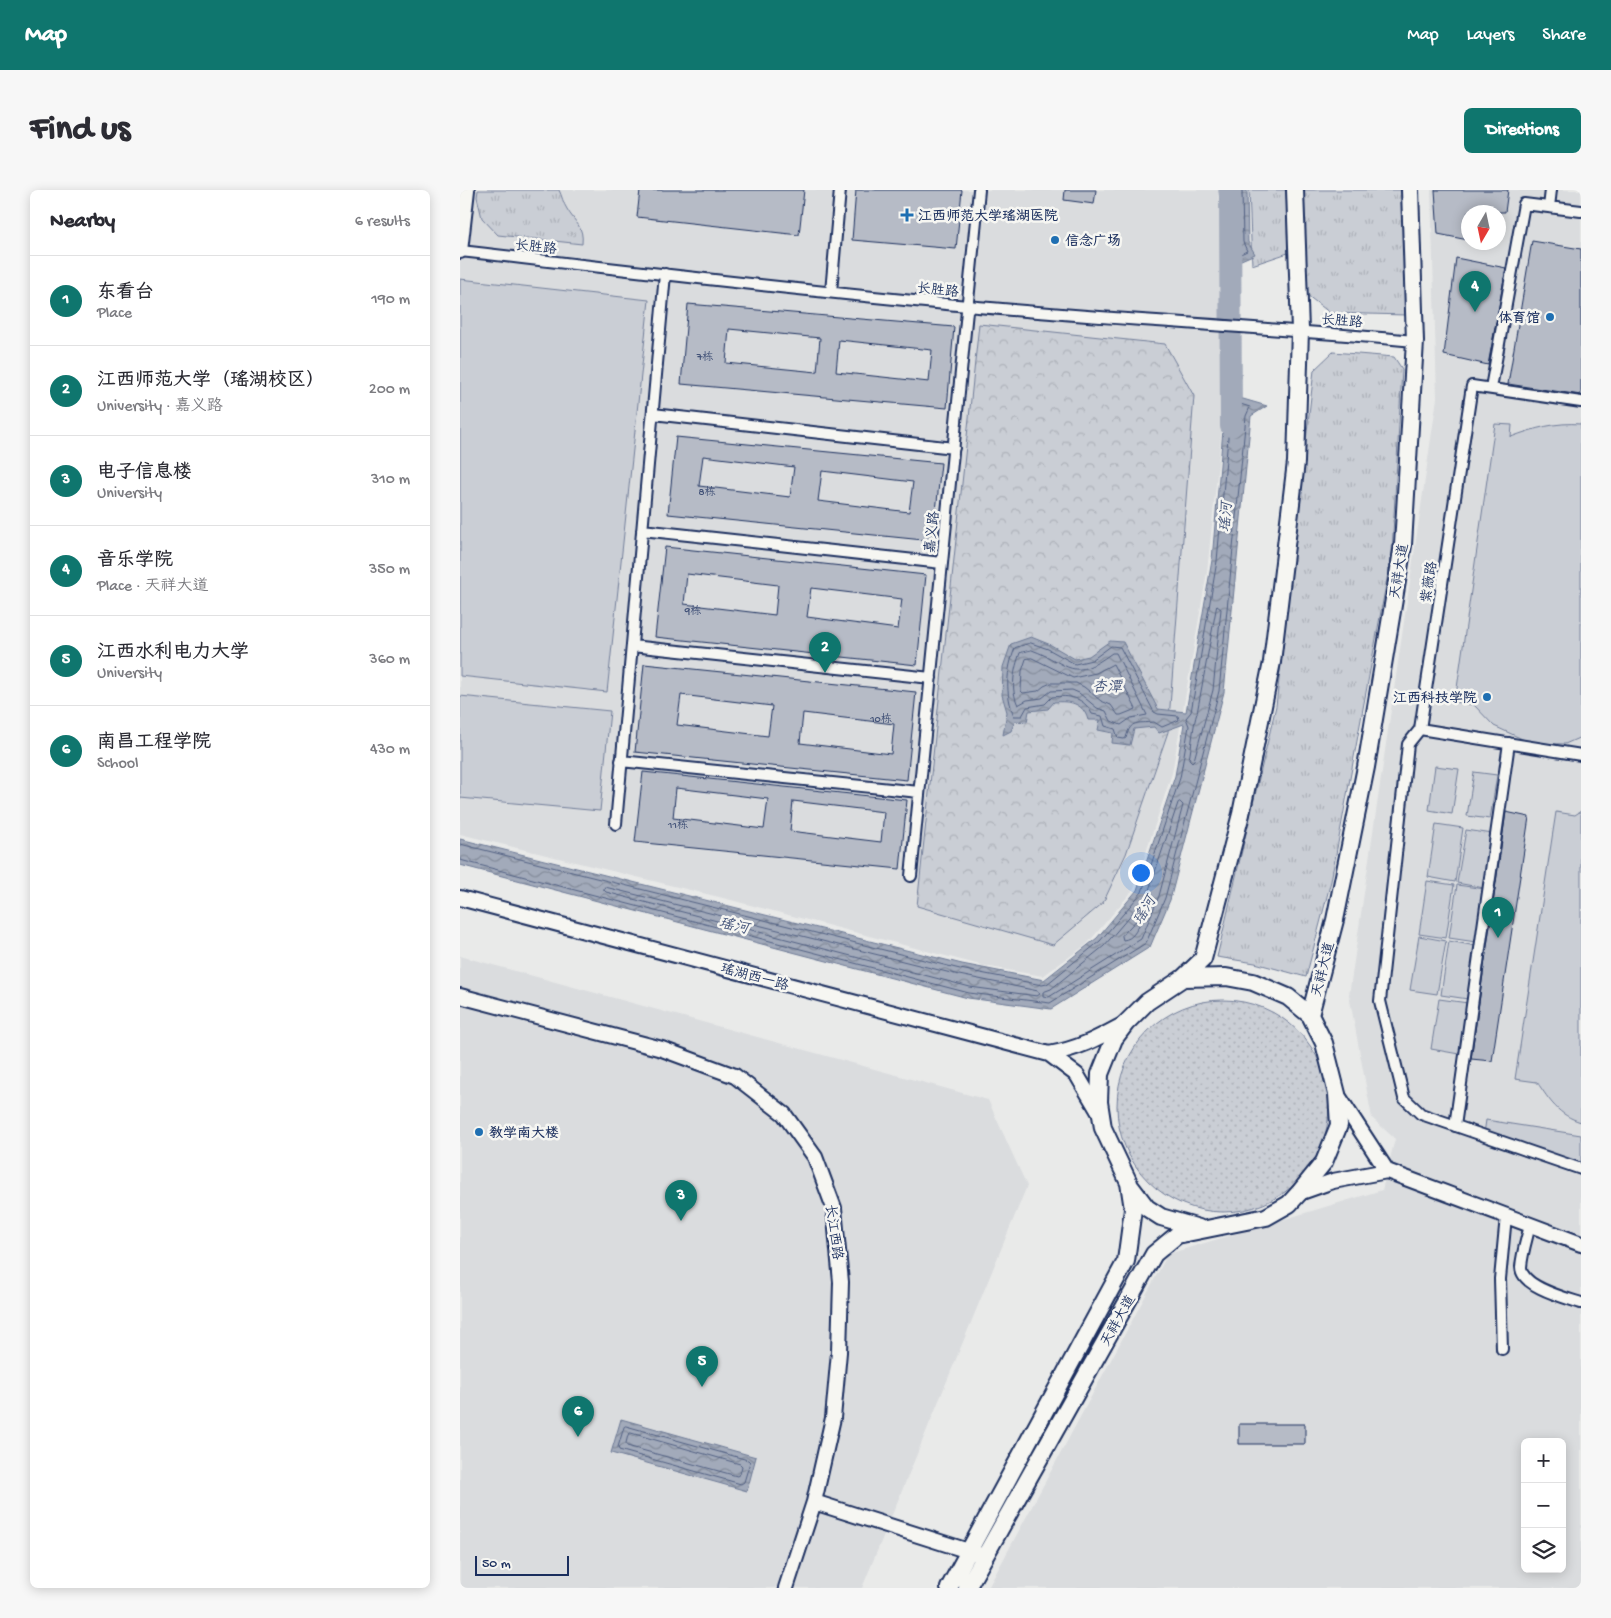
<!DOCTYPE html>
<html lang="en">
<head>
<meta charset="utf-8">
<style>
  :root { --surface:#fff; --page:#f7f7f7; --text:#2b2b33; --muted:#7c7c81; --line:#e1e1e2; --accent:#0f766e }
  body { margin:0; font-family:"Gochi Hand","LXGW WenKai TC",sans-serif; background:var(--page); color:var(--text) }
  .controls { position:absolute; right:15px; bottom:15px; display:grid; overflow:hidden; border-radius:8px; box-shadow:0 2px 12px #0003 }
  .controls button { width:45px; height:45px; display:grid; place-items:center; padding:0; border:0; border-bottom:1px solid var(--line); background:var(--surface); color:var(--text); font:25px sans-serif }
  .compass { position:absolute; left:1001px; top:15px; width:45px; height:45px; border-radius:50%; background:var(--surface); box-shadow:0 2px 12px #0003; rotate:189deg }
  .scale { position:absolute; left:15px; bottom:12px; width:94px; box-sizing:border-box; padding-left:5px; border:2px solid #1b2f5e; border-top:0; font-size:14px; line-height:18px; white-space:nowrap; color:#1b2f5e; -webkit-text-stroke:4px #f6f6f2; paint-order:stroke }
  .you { position:absolute; left:680px; top:682px; width:18px; height:18px; margin:-12px; border:4px solid #fff; border-radius:50%; background:#1a73e8; box-shadow:0 0 0 8px #1a73e833 }
  .badge { display:grid; place-items:center; width:32px; height:32px; border-radius:50%; background:var(--accent); color:#fff; font-size:16px; font-weight:700 }
  .pin { position:absolute; translate:-50% -41px; filter:drop-shadow(0 1px 2px #0008) }
  .pin::after { content:''; position:absolute; top:26px; width:18px; height:15px; background:inherit; clip-path:polygon(0 0,100% 0,50% 100%) }
  .list { margin:0; padding:0; list-style:none }
  h2 { display:flex; justify-content:space-between; align-items:center; height:65px; margin:0; padding:0 20px; font-size:21px }
  h2 small { font-size:16px; font-weight:400; color:var(--muted) }
  .list li { display:grid; grid-template-columns:32px 1fr auto; gap:15px; align-items:center; box-sizing:border-box; height:90px; padding:0 20px; border-top:1px solid var(--line) }
  .list b { display:block; font-size:19px; white-space:nowrap }
  .list p { margin:0; font-size:16px; white-space:nowrap; color:var(--muted) }
  .list em { font-size:16px; font-style:normal; color:var(--muted) }
  .icon { flex:none; width:28px; height:28px; fill:none; stroke:currentColor; stroke-width:2; stroke-linecap:round; stroke-linejoin:round }
  .map { position:relative; flex:none; width:1121px; height:1398px; overflow:hidden; border-radius:8px }
  header { display:flex; align-items:center; gap:30px; box-sizing:border-box; height:70px; padding:0 25px; background:var(--accent); color:#fff }
  header strong { font-size:24px }
  nav { display:flex; gap:28px; margin-inline-start:auto; font-size:18px }
  .intro { display:flex; align-items:center; justify-content:space-between; box-sizing:border-box; height:120px; padding:0 30px }
  h1 { margin:0; font-size:35px }
  .button { padding:12px 22px; border-radius:8px; background:var(--accent); color:#fff; font-size:18px; font-weight:700 }
  main { display:flex; gap:30px; padding:0 30px }
  aside { flex:1; background:var(--surface); border-radius:8px; box-shadow:0 2px 12px #0003 }
  .map>svg:first-child { display:block }
  .built { fill:#dadcde; fill-rule:evenodd }
  .grass { fill:url(#grass-tufts); stroke:#727e9a }
  .forest { fill:url(#forest-crowns); stroke:#727e9a }
  .park { fill:url(#park-dots); stroke:#727e9a }
  .pitch { fill:#caced5; stroke:#727e9a }
  .water { fill:url(#water-waves); stroke:#6c7995 }
  .lines { fill:none; stroke-linecap:round; stroke-linejoin:round }
  .shore { stroke:#516083; stroke-width:1 }
  .river { stroke:#a2aaba; stroke-width:22 }
  .building { fill:#b6bbc6; stroke:#1b2f5e; fill-rule:evenodd }
  .street-casing { stroke:#1b2f5e; stroke-width:14 }
  .secondary-casing { stroke:#1b2f5e; stroke-width:18 }
  .primary-casing { stroke:#1b2f5e; stroke-width:20 }
  .street { stroke:#f6f6f2; stroke-width:10 }
  .secondary { stroke:#f6f6f2; stroke-width:14 }
  .primary { stroke:#f6f6f2; stroke-width:16 }
  .poi-dot { fill:#1f6fb2; stroke:#f6f6f2; stroke-width:2 }
  .labels { text-anchor:middle; stroke-width:5; stroke-linejoin:round; paint-order:stroke }
  .number-label { font-size:11px; fill:#425278 }
  .poi-label { font-size:14px; font-weight:bold; fill:#1b2f5e; stroke:#f6f6f2; text-anchor:start }
  .street-label { font-size:14px; fill:#1b2f5e; stroke:#f6f6f2 }
  .water-label { font-size:15px; font-style:italic; fill:#44547a; stroke:#f6f6f2 }
</style>
</head>
<body>
<header>
<strong>Map</strong>
<nav><a>Map</a><a>Layers</a><a>Share</a></nav>
</header>
<div class="intro"><h1>Find us</h1><a class="button">Directions</a></div>
<main>
<aside>
<h2>Nearby<small>6 results</small></h2>
<ul class="list">
<li><span class="badge">1</span><div><b>东看台</b><p>Place</p></div><em>190 m</em></li>
<li><span class="badge">2</span><div><b>江西师范大学（瑶湖校区）</b><p>University · 嘉义路</p></div><em>200 m</em></li>
<li><span class="badge">3</span><div><b>电子信息楼</b><p>University</p></div><em>310 m</em></li>
<li><span class="badge">4</span><div><b>音乐学院</b><p>Place · 天祥大道</p></div><em>350 m</em></li>
<li><span class="badge">5</span><div><b>江西水利电力大学</b><p>University</p></div><em>360 m</em></li>
<li><span class="badge">6</span><div><b>南昌工程学院</b><p>School</p></div><em>430 m</em></li>
</ul>
</aside>
<div class="map">
<svg width="1121" height="1398" viewBox="0 0 1121 1398">
  <defs>
    <pattern id="grass-tufts" width="24" height="20" patternUnits="userSpaceOnUse" patternTransform="scale(1.25)"><rect width="24" height="20" fill="#caced5"/><path d="M3 7l-1-3M5 7V3M7 7l1-3M15 17l-1-3M17 17v-4M19 17l1-3" fill="none" stroke="#adb1b9"/></pattern>
    <pattern id="forest-crowns" width="20" height="18" patternUnits="userSpaceOnUse" patternTransform="scale(1.25)"><rect width="20" height="18" fill="#caced5"/><path d="M2 6a3 3 0 1 1 6 0M12 15a3 3 0 1 1 6 0" fill="none" stroke="#adb1b9"/></pattern>
    <pattern id="park-dots" width="8" height="8" patternUnits="userSpaceOnUse" patternTransform="scale(1.25)"><rect width="8" height="8" fill="#caced5"/><path d="M2 2h.1M6 6h.1" fill="none" stroke="#adb1b9" stroke-width="1.8" stroke-linecap="round"/></pattern>
    <pattern id="water-waves" width="16" height="10" patternUnits="userSpaceOnUse" patternTransform="scale(1.25)"><rect width="16" height="10" fill="#a2aaba"/><path d="M0 5q4-4 8 0t8 0" fill="none" stroke="#838b9a"/></pattern>
  </defs>
  <rect width="100%" height="100%" fill="#e9eae9"/>
  <filter id="ink" filterUnits="userSpaceOnUse"><feTurbulence type="fractalNoise" baseFrequency=".02" numOctaves="2"/><feDisplacementMap in="SourceGraphic" scale="10" xChannelSelector="R" yChannelSelector="G"/><feConvolveMatrix kernelMatrix="1 2 1 2 8 2 1 2 1" color-interpolation-filters="sRGB"/></filter>
  <g filter="url(#ink)">
    <path class="built" d="M0 0H758L761 38 763 227 747 382 712 583 674 699 627 754 583 786 524 776 267 709 0 644Z
      M971 0H1121V1398H528L708 1064 922 1000 935 949 912 928 889 805 977 208ZM1008 22H1038V52H1008ZM1065 1252H1102V1379H1065Z
      M0 766 528 910 567 996 402 1398H0Z"/>
    <path class="grass" d="M18 0H99C102 6 103 13 107 19 115 33 124 36 122 54L38 45 22 28 17 7Z
      M789 0H826L828 63 792 75Z
      M844 0H942L946 125 870 123 847 105Z
      M873 162 934 167 942 179 932 362 871 691 846 787 795 773 757 767 816 516 854 180Z"/>
    <path class="forest" d="M519 134 705 154 734 206 708 542 666 664 643 713 593 755 457 716Z"/>
    <path class="park" d="M657 916a106 106 0 1 1 212 0a106 106 0 1 1-212 0Z"/>
    <path class="pitch" d="M0 89 189 110 147 502 0 486Z
      M1035 234 1052 235 1051 247C1075 238 1096 232 1121 234V547L1105 554 1071 553 1034 536 1014 515 995 512Z
      M0 506 150 521 140 621 0 608Z
      M975 576 999 579 992 624 969 620Z
      M1014 582 1037 585 1030 629 1007 626Z
      M1121 621V932C1098 925 1090 911 1077 892L1055 889 1096 622 1115 625Z
      M976 634 1003 638 995 692 968 687Z
      M1006 640 1033 644 1024 698 997 693Z
      M967 691 994 695 986 748 959 744Z
      M997 695 1025 699 1016 752 989 748Z
      M959 746 986 751 977 804 950 800Z
      M989 751 1016 756 1008 809 981 805Z
      M979 809 1008 813 999 864 971 859Z
      M1026 930 1121 945V977L1024 944Z"/>
    <path class="water" d="M759 0H787L788 52 795 64 765 77Z
      M766 204 807 216 791 226 764 502 710 710 690 757 591 819 508 808 0 675V649L502 774 584 790 637 748 677 700 715 586 724 534 699 543 694 537 674 539 670 555 652 553 653 543 638 540 640 530H628C623 512 609 511 594 512L588 519 569 521 567 532 555 531 551 541 543 545 547 522 542 505 543 477 551 454 571 447 591 455 615 469 629 466 650 451 663 452 698 519 726 522 752 370Z
      M161 1229 296 1267 287 1301 151 1263Z"/>
    <g class="lines">
      <path class="shore" d="M764 0 770 66 772 68 787 61 783 52 782 0
        M757 416 761 419 753 500 734 570 732 572 729 569C732 556 733 534 737 523Z
        M571 453 588 459 615 474 632 470 651 456 660 457 694 522 698 524 718 526 719 530 702 537 694 532C677 534 671 529 666 548L664 549 658 548 655 539 645 536 642 526 632 524C624 507 609 505 592 507L585 514 567 517 562 526H554C545 503 546 481 555 458Z
        M572 460C612 475 611 493 652 463H656L687 525 671 528 661 535 651 531 646 521 637 518 619 503 612 500 591 501 582 508 567 510 558 515C550 499 554 479 560 463Z
        M572 468 613 488 636 483 653 474 676 519 661 525H658L651 515 641 511 624 497 616 493H591L584 496 578 501 563 503 561 501 562 481 566 469Z
        M720 612 723 615 699 706 681 749 589 807 583 806V802L591 799 644 756 687 706 718 613Z
        M0 654 500 779 582 795 587 794 640 751 682 702 720 588 729 536 726 528 731 522 757 371 771 214 774 212 790 217 786 226 759 501 705 708 686 753 590 813 509 803 0 670
        M145 697 499 785 578 801 580 804 577 806 510 797 146 702 144 700Z
        M677 730 680 733C676 741 673 749 663 750L662 746Z
        M166 1236 288 1270 290 1272 284 1292 281 1294 159 1260 158 1257 164 1237Z
        M171 1243 280 1274 282 1276 280 1284 277 1286 167 1256 166 1253 168 1245Z"/>
      <path class="river" d="M770 0 771 236"/>
    </g>
    <path class="building" d="M180 0H344L339 45 177 27Z
      M396 0H502L496 59 392 50Z
      M605 0H636L634 14 604 10Z
      M975 0H1048L1045 22H1008V50L978 44Z
      M1072 51 1121 59V205L1048 194Z
      M996 68 1046 78 1028 175 984 165Z
      M228 114 494 137 487 218 221 194ZM269 139 360 148 357 182 266 173ZM379 150 472 160 469 192 376 182Z
      M216 247 481 273 473 351 208 324ZM243 266 334 277 330 307 239 296ZM362 281 453 292 449 322 358 311Z
      M205 357 466 385 457 475 195 447ZM227 384 318 395 315 425 224 414ZM351 398 442 409 438 439 347 427Z
      M184 474 456 502 447 590 175 562ZM221 505 312 516 308 546 217 535ZM343 523 434 534 431 564 340 553Z
      M183 582 447 610 440 679 175 652ZM216 598 308 609 304 639 213 628ZM333 611 424 622 421 652 330 641Z
      M1046 622 1069 627 1032 871 1011 869Z
      M779 1234H845V1254H779Z"/>
    <g class="lines">
      <g class="street-casing">
        <path id="street" d="M1089 17 1091 0
          M0 61C170 80 339 101 508 116 657 130 806 137 955 151
          M371 102 380 0
          M1031 198 1064 14 1121 21
          M1121 212 1012 196 960 539 1121 565
          M193 224 494 258
          M182 340 482 373
          M172 456 471 488
          M960 539 948 554 920 811 944 908 961 924 1121 979
          M161 571 459 602
          M156 634 205 84
          M451 686 519 0
          M995 936 1049 553
          M1070 1035C1067 1048 1062 1063 1061 1077 1061 1097 1106 1108 1121 1113
          M1042 1159 1040 1089 1046 1026"/>
      </g>
      <g class="secondary-casing">
        <path id="secondary" d="M0 61 7 0
          M0 708 589 864
          M0 806 202 859 275 886 324 924 355 967 374 1018 381 1092 379 1162 373 1228 354 1312 518 1364
          M877 904 927 981
          M640 924 617 885 589 864C621 858 638 848 666 833
          M839 1003 873 991 927 981 1121 1054
          M326 1398 354 1312"/>
      </g>
      <g class="primary-casing">
        <path id="primary" d="M723 788 766 787 793 792 828 807 850 825
          M671 997 687 1018 701 1027 739 1038
          M489 1398 666 1071 673 1019 669 993 643 938 639 912 640 884 654 849 666 833 687 812 723 788 743 769 781 624 812 472 836 272 840 140 835 0
          M507 1398 694 1064 717 1045 806 1027 829 1014 839 1003 864 972 879 935 877 904 864 853 850 825 875 730 906 577 943 355 955 151 950 0"/>
      </g>
      <use href="#street" class="street"/>
      <use href="#secondary" class="secondary"/>
      <use href="#primary" class="primary"/>
    </g>
  </g>
  <g class="poi-dot">
    <path d="M444.5 17.5h5v5h5v5h-5v5h-5v-5h-5v-5h5z"/>
    <circle cx="595" cy="50" r="5"/>
    <circle cx="1090" cy="127" r="5"/>
    <circle cx="1027" cy="507" r="5"/>
    <circle cx="19" cy="942" r="5"/>
  </g>
  <g class="labels">
    <g class="number-label">
      <text x="245" y="170">7栋</text>
      <text x="247" y="305">8栋</text>
      <text x="233" y="424">9栋</text>
      <text x="421" y="532">10栋</text>
      <text x="218" y="638">11栋</text>
    </g>
    <g class="poi-label">
      <text x="458" y="30">江西师范大学瑶湖医院</text>
      <text x="605" y="55">信念广场</text>
      <text x="1080" y="132" text-anchor="end">体育馆</text>
      <text x="1017" y="512" text-anchor="end">江西科技学院</text>
      <text x="29" y="947">教学南大楼</text>
    </g>
    <g class="street-label">
      <text transform="translate(76 56) rotate(6)" y="5">长胜路</text>
      <text transform="translate(478 99) rotate(6)" y="5">长胜路</text>
      <text transform="translate(882 130) rotate(5)" y="5">长胜路</text>
      <text transform="translate(471 342) rotate(-84)" y="5">嘉义路</text>
      <text transform="translate(938 381) rotate(-81)" y="5">天祥大道</text>
      <text transform="translate(968 392) rotate(-81)" y="5">紫薇路</text>
      <text transform="translate(862 779) rotate(-76)" y="5">天祥大道</text>
      <text transform="translate(295 786) rotate(15)" y="5">瑶湖西一路</text>
      <text transform="translate(375 1042) rotate(82)" y="5">长江西路</text>
      <text transform="translate(657 1130) rotate(-61)" y="5">天祥大道</text>
    </g>
    <g class="water-label">
      <text transform="translate(765 327) rotate(-86)" y="5">瑶河</text>
      <text x="647" y="501">杏潭</text>
      <text transform="translate(684 720) rotate(-60)" y="5">瑶河</text>
      <text transform="translate(274 735) rotate(13)" y="5">瑶河</text>
    </g>
  </g>
</svg>
<div class="controls">
<button>+</button>
<button>−</button>
<button><svg class="icon" aria-label="layers" viewBox="0 0 24 24"><path d="M12 4l9 5-9 5-9-5zM3 14l9 5 9-5"/></svg></button>
</div>
<svg class="compass" viewBox="-18 -18 36 36"><path d="M0-13l5 13h-10z" fill="#e53935"/><path d="M0 13l5-13h-10z" fill="#7c7c81"/></svg>
<div class="scale">50 m</div>
<div class="you"></div>
<div class="pin badge" style="left:1038px;top:748px">1</div>
<div class="pin badge" style="left:365px;top:483px">2</div>
<div class="pin badge" style="left:221px;top:1031px">3</div>
<div class="pin badge" style="left:1015px;top:122px">4</div>
<div class="pin badge" style="left:242px;top:1197px">5</div>
<div class="pin badge" style="left:118px;top:1247px">6</div>
</div>
</main>
</body>
</html>
